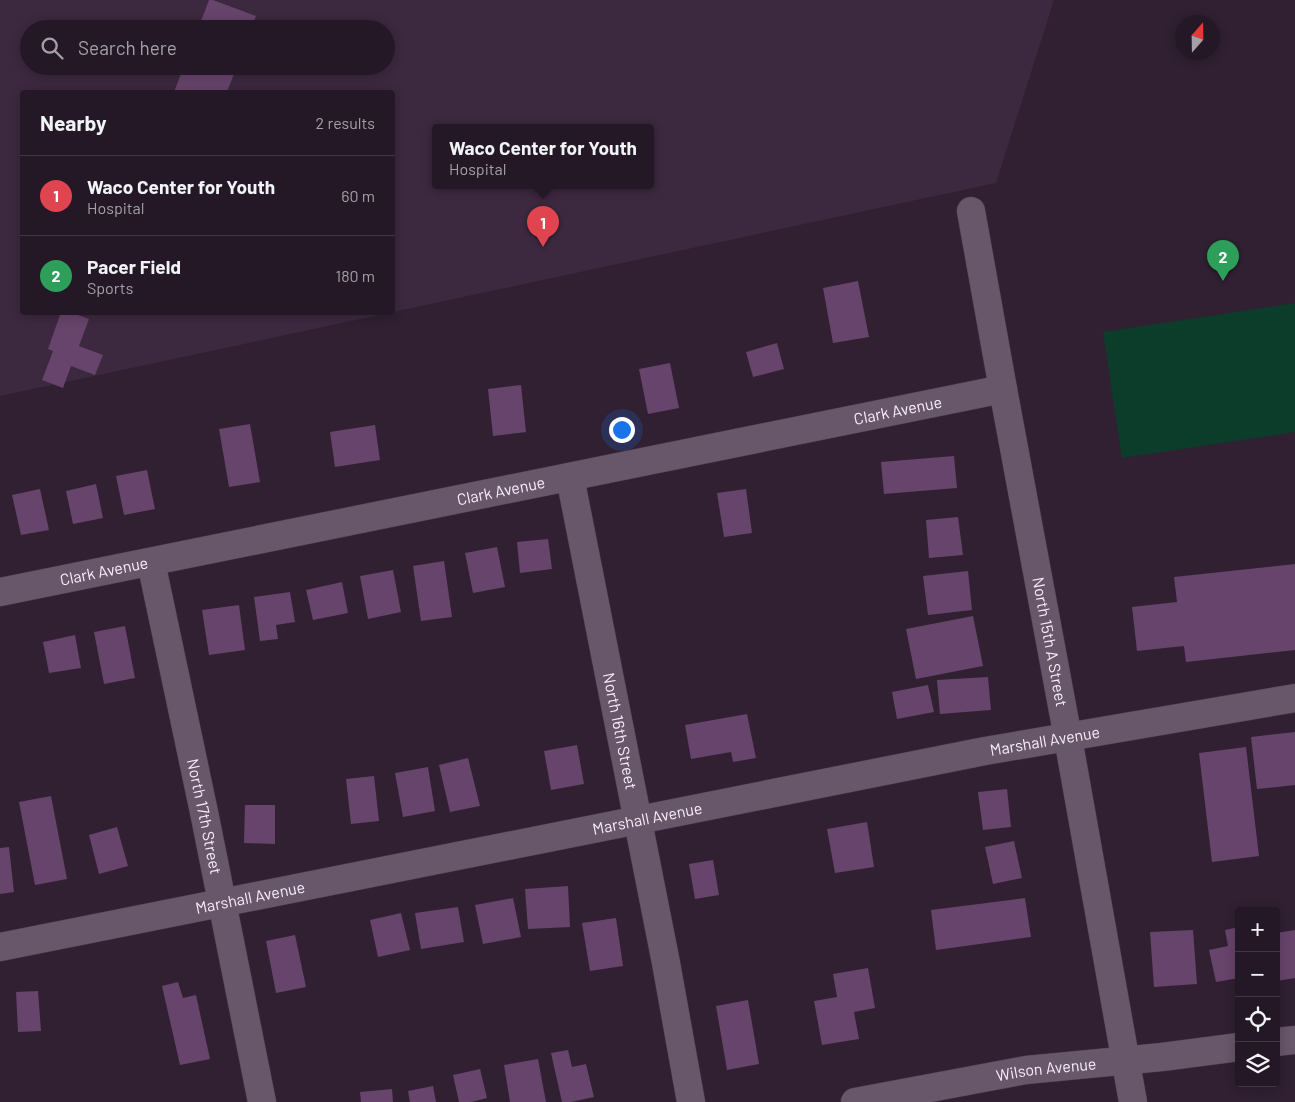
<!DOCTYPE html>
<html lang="en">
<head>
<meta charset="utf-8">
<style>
  :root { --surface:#241826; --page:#2c212e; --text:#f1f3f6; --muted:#a3a0a7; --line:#413743; --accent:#db2777 }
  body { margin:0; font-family:Barlow,sans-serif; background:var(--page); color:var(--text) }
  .controls { position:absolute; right:15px; bottom:15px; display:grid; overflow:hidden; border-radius:5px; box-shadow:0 2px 12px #0003 }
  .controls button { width:45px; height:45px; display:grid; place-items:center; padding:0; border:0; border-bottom:1px solid var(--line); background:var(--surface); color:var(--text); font:25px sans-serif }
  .compass { position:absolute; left:1175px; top:15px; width:45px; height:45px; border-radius:50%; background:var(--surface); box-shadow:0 2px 12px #0003; rotate:20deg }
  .you { position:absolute; left:621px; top:429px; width:18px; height:18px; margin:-12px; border:4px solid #fff; border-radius:50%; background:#1a73e8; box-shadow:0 0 0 8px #1a73e833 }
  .badge { display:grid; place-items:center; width:32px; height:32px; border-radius:50%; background:var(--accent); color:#fff; font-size:16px; font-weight:700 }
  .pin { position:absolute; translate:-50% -41px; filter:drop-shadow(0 1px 2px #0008) }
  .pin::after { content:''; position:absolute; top:26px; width:18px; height:15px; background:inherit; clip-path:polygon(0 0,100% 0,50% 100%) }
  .popup { position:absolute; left:432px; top:124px; width:222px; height:65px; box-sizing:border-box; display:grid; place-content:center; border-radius:5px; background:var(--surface); filter:drop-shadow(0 1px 4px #0005); font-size:16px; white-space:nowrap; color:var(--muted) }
  .popup b { font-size:19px; color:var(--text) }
  .popup::after { content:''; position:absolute; left:50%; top:100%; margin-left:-10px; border:10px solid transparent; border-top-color:var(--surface) }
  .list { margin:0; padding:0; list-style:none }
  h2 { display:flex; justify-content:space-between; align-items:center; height:65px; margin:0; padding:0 20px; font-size:21px }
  h2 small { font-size:16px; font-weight:400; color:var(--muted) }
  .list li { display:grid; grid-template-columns:32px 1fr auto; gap:15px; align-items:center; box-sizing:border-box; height:80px; padding:0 20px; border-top:1px solid var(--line) }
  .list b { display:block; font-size:19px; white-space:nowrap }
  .list p { margin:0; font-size:16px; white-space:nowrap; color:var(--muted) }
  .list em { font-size:16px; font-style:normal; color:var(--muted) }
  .icon { flex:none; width:28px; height:28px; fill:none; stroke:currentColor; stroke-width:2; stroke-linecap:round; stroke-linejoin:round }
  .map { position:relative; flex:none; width:1295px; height:1102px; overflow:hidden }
  .search { position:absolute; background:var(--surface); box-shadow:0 2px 12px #0003; left:20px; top:20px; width:375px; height:55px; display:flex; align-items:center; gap:12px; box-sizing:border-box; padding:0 18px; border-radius:28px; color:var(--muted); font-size:19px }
  .panel { position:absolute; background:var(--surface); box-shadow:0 2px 12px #0003; left:20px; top:90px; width:375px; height:225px; border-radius:5px }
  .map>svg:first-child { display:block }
  .built { fill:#3c283f; fill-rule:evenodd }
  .green { fill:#0b3d2a }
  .building { fill:#67446b }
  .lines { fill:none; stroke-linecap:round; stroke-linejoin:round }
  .minor-casing { stroke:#493b4b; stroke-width:29 }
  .minor { stroke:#68566a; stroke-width:28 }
  .labels { text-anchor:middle; stroke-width:4; stroke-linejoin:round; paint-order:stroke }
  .street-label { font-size:16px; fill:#f8edf9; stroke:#261728 }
</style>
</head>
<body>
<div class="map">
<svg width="1295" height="1102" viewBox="0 0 1295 1102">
  <rect width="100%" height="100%" fill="#302032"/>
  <path class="built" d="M0 0H1054L996 183 393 312 392 92H22V312L389 313 0 396ZM29 29H386V66H29ZM436 128H650V186H436Z"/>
  <path class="green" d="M1295 303V432L1122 458 1103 332Z"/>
  <path class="building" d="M209 0H213L256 16 251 29H198Z
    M184 66H237L227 92H174Z
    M858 281 869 337 833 343 823 288Z
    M61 312H70L89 319 79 346 103 355 95 375 71 366 63 388 42 380 53 351 48 349Z
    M777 343 784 369 753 377 746 352Z
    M670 363 679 408 648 414 639 369Z
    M521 385 526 432 493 436 488 389Z
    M250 424 260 482 229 487 219 429Z
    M375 425 380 460 335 467 330 432Z
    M954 456 957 488 884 494 881 462Z
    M147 470 155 509 124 515 116 476Z
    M96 484 103 518 73 524 66 491Z
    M40 489 49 530 21 535 12 495Z
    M746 489 752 533 724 537 717 493Z
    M958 517 963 555 929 558 926 520Z
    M548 539 552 569 520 573 517 542Z
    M497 547 505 587 473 593 465 553Z
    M444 561 452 617 421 621 413 566Z
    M1295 564V650L1186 662 1184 646 1137 651 1132 607 1177 602 1174 577Z
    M393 570 401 612 368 619 360 576Z
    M968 571 972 610 928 615 923 576Z
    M342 582 348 613 313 620 306 590Z
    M290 592 295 622 276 625 278 639 260 641 254 597Z
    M239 605 245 650 209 655 202 610Z
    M973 616 983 666 916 679 906 629Z
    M125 626 135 678 104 684 94 632Z
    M75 635 81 668 49 673 43 642Z
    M988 677 991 710 940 714 937 680Z
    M928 685 934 712 897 719 892 692Z
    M747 714 756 758 733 762 731 752 691 759 685 725Z
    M1295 732V785L1257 789 1251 737Z
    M577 745 584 784 551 790 544 751Z
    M1246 747 1259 856 1212 862 1199 753Z
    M468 758 480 806 450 812 439 765Z
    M428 767 435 811 403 817 395 773Z
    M374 776 379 821 351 824 346 779Z
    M1007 789 1011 827 983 830 978 792Z
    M51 796 67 879 35 885 19 802Z
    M245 805H275V844L244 843Z
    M867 822 874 867 835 873 827 829Z
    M117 827 128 866 99 874 89 835Z
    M1014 841 1022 878 993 884 985 847Z
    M9 847 14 892 0 894V848Z
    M713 860 719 895 695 899 689 864Z
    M568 886 570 927 528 929 525 889Z
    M513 898 521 937 483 944 475 905Z
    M1025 898 1031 937 936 950 931 910Z
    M458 907 464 942 421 949 415 913Z
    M401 913 410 950 378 957 370 920Z
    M616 918 623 966 590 971 582 923Z
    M1239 927V978L1216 982 1209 950 1228 946 1225 930Z
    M1193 930 1197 984 1154 987 1150 932Z
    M1295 930V978L1277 981 1276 933Z
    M295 935 306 987 276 993 266 941Z
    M868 968 875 1008 854 1012 859 1039 822 1045 814 1001 837 997 833 974Z
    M178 982 183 998 196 995 210 1059 180 1065 162 986Z
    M38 991 41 1031 18 1032 16 992Z
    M748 1000 759 1064 727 1070 716 1006Z
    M568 1050 572 1067 586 1064 594 1097 571 1102H562L551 1053Z
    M538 1059 546 1102H510L504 1065Z
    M480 1069 487 1098 471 1102H459L453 1075Z
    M433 1086 436 1102H410L408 1091Z
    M392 1089 393 1102H361L360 1092Z"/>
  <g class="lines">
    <g class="minor-casing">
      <g id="minor">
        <path id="s1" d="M971 211 1003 389 1068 738 1133 1102"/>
        <path id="s2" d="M570 477 666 963 691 1102"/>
        <path id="s3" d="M151 562 205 817 262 1102"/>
        <path id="s4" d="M0 592 1003 389"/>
        <path id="s5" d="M0 947 985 751 1295 698"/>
        <path d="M1276 1042 1295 1040"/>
        <path id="s6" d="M855 1102 1026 1070 1162 1057 1239 1047"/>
      </g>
    </g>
    <use href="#minor" class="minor"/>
  </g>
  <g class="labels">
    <g class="street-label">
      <text dy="6" stroke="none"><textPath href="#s4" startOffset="916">Clark Avenue</textPath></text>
      <text dy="6" stroke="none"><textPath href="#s4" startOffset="511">Clark Avenue</textPath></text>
      <text dy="6" stroke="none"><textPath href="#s4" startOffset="106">Clark Avenue</textPath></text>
      <text dy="6" stroke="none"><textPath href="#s1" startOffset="438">North 15th A Street</textPath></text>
      <text dy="6" stroke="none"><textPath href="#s2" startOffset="259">North 16th Street</textPath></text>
      <text dy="6" stroke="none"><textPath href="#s5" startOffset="1065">Marshall Avenue</textPath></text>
      <text dy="6" stroke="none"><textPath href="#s3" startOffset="260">North 17th Street</textPath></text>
      <text dy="6" stroke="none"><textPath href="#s5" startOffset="660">Marshall Avenue</textPath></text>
      <text dy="6" stroke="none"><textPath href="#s5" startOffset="255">Marshall Avenue</textPath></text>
      <text dy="6" stroke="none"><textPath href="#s6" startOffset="194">Wilson Avenue</textPath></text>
    </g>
  </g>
</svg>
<div class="controls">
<button>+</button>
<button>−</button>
<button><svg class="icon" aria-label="locate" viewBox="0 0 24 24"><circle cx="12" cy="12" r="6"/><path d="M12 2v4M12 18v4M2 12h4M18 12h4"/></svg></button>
<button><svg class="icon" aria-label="layers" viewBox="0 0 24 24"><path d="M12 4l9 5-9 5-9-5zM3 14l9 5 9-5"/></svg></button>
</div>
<svg class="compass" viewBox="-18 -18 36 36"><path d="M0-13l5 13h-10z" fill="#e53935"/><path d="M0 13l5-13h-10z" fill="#a3a0a7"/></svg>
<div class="you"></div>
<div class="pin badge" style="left:543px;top:247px;background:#e0444e">1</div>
<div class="popup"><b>Waco Center for Youth</b>Hospital</div>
<div class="pin badge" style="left:1223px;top:281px;background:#2e9e5b">2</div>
<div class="search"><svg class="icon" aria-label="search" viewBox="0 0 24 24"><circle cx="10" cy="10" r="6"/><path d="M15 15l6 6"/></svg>Search here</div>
<section class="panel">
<h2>Nearby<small>2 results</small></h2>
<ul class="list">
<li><span class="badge" style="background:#e0444e">1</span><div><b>Waco Center for Youth</b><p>Hospital</p></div><em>60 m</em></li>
<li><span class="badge" style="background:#2e9e5b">2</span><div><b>Pacer Field</b><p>Sports</p></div><em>180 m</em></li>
</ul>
</section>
</div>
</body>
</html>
